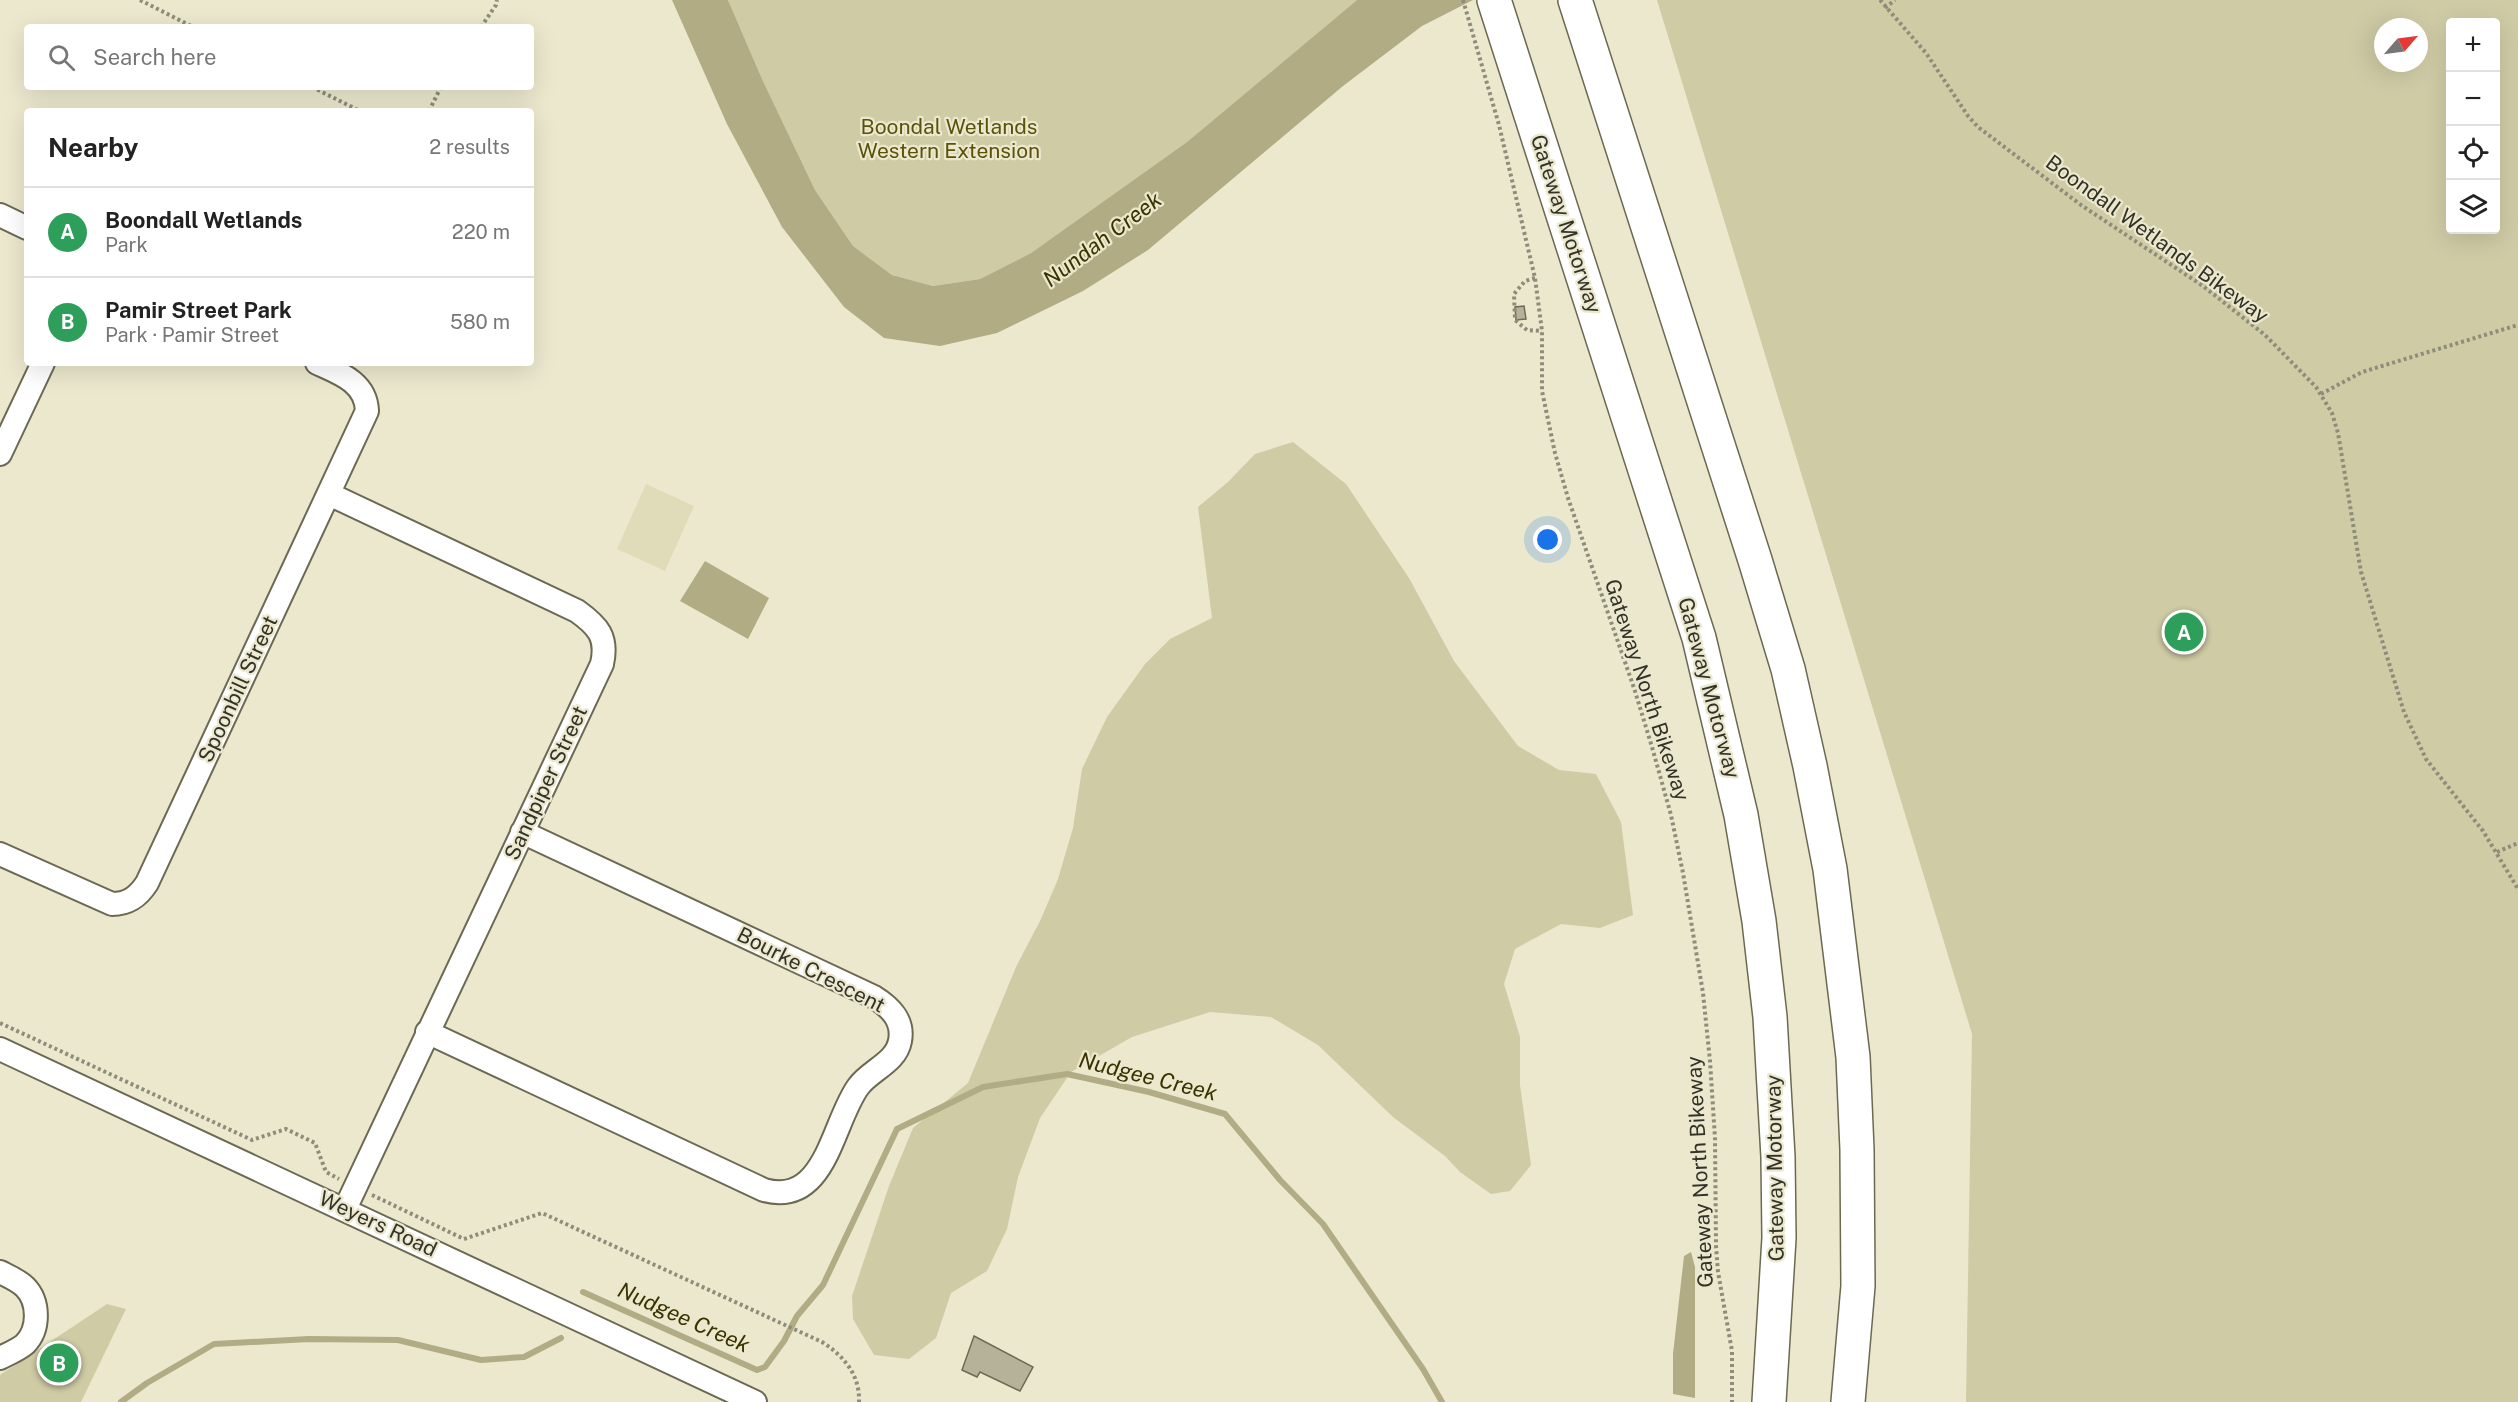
<!DOCTYPE html>
<html lang="en">
<head>
<meta charset="utf-8">
<style>
  :root { --surface:#fff; --page:#f6f6f6; --text:#222; --muted:#767676; --line:#e0e0e0; --accent:#726be5 }
  body { margin:0; font-family:"Public Sans",sans-serif; background:var(--page); color:var(--text) }
  .controls { position:absolute; right:18px; top:18px; display:grid; overflow:hidden; border-radius:6px; box-shadow:0 6px 24px #0002 }
  .controls button { width:54px; height:54px; display:grid; place-items:center; padding:0; border:0; border-bottom:2px solid var(--line); background:var(--surface); color:var(--text); font:30px sans-serif }
  .compass { position:absolute; left:2374px; top:18px; width:54px; height:54px; border-radius:50%; background:var(--surface); box-shadow:0 6px 24px #0002; rotate:62deg }
  .you { position:absolute; left:1548px; top:540px; width:21px; height:21px; margin:-15px; border:4px solid #fff; border-radius:50%; background:#1a73e8; box-shadow:0 0 0 9px #1a73e833 }
  .badge { display:grid; place-items:center; width:39px; height:39px; border-radius:50%; background:var(--accent); color:#fff; font-size:20px; font-weight:700 }
  .pin { position:absolute; translate:-50% -50%; border:3px solid #fff; box-shadow:0 2px 6px #0006 }
  .list { margin:0; padding:0; list-style:none }
  h2 { display:flex; justify-content:space-between; align-items:center; height:78px; margin:0; padding:0 24px; font-size:26px }
  h2 small { font-size:20px; font-weight:400; color:var(--muted) }
  .list li { display:grid; grid-template-columns:39px 1fr auto; gap:18px; align-items:center; box-sizing:border-box; height:90px; padding:0 24px; border-top:2px solid var(--line) }
  .list b { display:block; font-size:22px; white-space:nowrap }
  .list p { margin:0; font-size:20px; white-space:nowrap; color:var(--muted) }
  .list em { font-size:20px; font-style:normal; color:var(--muted) }
  .icon { flex:none; width:33px; height:33px; fill:none; stroke:currentColor; stroke-width:2; stroke-linecap:round; stroke-linejoin:round }
  .map { position:relative; flex:none; width:2518px; height:1402px; overflow:hidden }
  .search { position:absolute; background:var(--surface); box-shadow:0 6px 24px #0002; left:24px; top:24px; width:510px; height:66px; display:flex; align-items:center; gap:15px; box-sizing:border-box; padding:0 21px; border-radius:6px; color:var(--muted); font-size:22px }
  .panel { position:absolute; background:var(--surface); box-shadow:0 6px 24px #0002; left:24px; top:108px; width:510px; height:258px; border-radius:6px }
  .map>svg:first-child { display:block }
  .built { fill:#e0dcba }
  .green { fill:#cfcba5; fill-rule:evenodd }
  .water { fill:#b1ac83 }
  .lines { fill:none; stroke-linecap:round; stroke-linejoin:round }
  .stream { stroke:#b1ac83; stroke-width:6 }
  .building { fill:#b5b299; stroke:#6d6b54; stroke-width:1.5 }
  .minor-casing { stroke:#6b6952; stroke-width:26 }
  .motorway-casing { stroke:#6b6952; stroke-width:36 }
  .path { stroke:#8e8c7a; stroke-width:4; stroke-dasharray:3 3; stroke-linecap:butt }
  .minor { stroke:#fff; stroke-width:22 }
  .motorway { stroke:#fff; stroke-width:33 }
  .labels { text-anchor:middle; stroke-width:4.5; stroke-linejoin:round; paint-order:stroke }
  .park-label { font-size:21px; fill:#5b520a; stroke:#ebe8ce }
  .street-label { font-size:21px; fill:#333228; stroke:#ebe8ce }
  .water-label { font-size:22px; font-style:italic; fill:#3a3300; stroke:#ebe8ce }
</style>
</head>
<body>
<div class="map">
<svg width="2518" height="1402" viewBox="0 0 2518 1402">
  <rect width="100%" height="100%" fill="#ebe8ce"/>
  <path class="built" d="M646 484 694 506 665 571 617 549Z"/>
  <path class="green" d="M728 0H1357L1187 142 1031 253 980 279 933 286 892 275 853 246 815 190 762 79Z
    M1657 0H2518V1402H1966L1972 1034ZM2450 22H2496V230H2450ZM2383 27H2419V63H2383Z
    M1293 442 1346 484 1409 578 1454 661 1518 746 1559 770 1596 774 1621 822 1633 915 1600 928 1561 924 1515 949 1504 984 1520 1037V1085L1531 1165 1510 1191 1491 1194 1460 1172 1445 1156 1393 1117 1318 1045 1271 1017 1210 1012 1132 1037 1071 1072 1040 1118 1018 1177 1007 1229 987 1271 951 1293 936 1338 909 1359 874 1355 853 1319 852 1296 889 1186 913 1128 968 1083 1016 967 1041 919 1058 879 1073 828 1082 769 1107 717 1145 664 1170 639 1212 618 1198 507 1228 482 1255 454Z
    M107 1304 126 1309 81 1402H0V1375Z"/>
  <path class="water" d="M672 0H728L762 79 815 190 853 246 892 275 933 286 980 279 1031 253 1187 142 1357 0H1473L1422 26 1343 86 1148 250 1083 291 997 333 940 346 884 338 844 307 782 227 727 124Z
    M705 561 769 598 748 639 680 601Z
    M1691 1252 1695 1267V1398L1673 1394V1354L1684 1256Z"/>
  <g class="lines">
    <path class="stream" d="M583 1292 757 1370 765 1367 784 1341 797 1316 823 1285 897 1129 983 1087 1067 1074 1149 1092 1225 1114 1280 1180 1323 1224 1423 1369 1442 1402
      M121 1402 147 1383 214 1344 309 1339 398 1340 481 1360 524 1357 561 1338"/>
  </g>
  <path class="building" d="M1524 306 1526 319 1516 320 1515 307Z
    M974 1336 1033 1367 1020 1391 980 1372 977 1377 962 1370Z"/>
  <g class="lines">
    <g class="minor-casing">
      <path id="minor" d="M0 215 27 228
        M0 454 43 363
        M329 494 577 611C598 626 608 637 602 664L345 1209
        M0 854 112 904C128 904 138 897 147 883L367 411C366 382 339 373 317 363
        M427 1032 764 1190C826 1207 832 1123 858 1087 870 1070 896 1063 900 1041 904 1020 890 1007 874 997L522 832
        M0 1049 755 1402
        M0 1272C8 1276 18 1280 25 1287 39 1301 40 1329 25 1344 18 1350 8 1354 0 1358"/>
    </g>
    <g class="motorway-casing">
      <path id="motorway" d="M1494 0 1699 638 1741 815 1759 921 1770 1017 1778 1157 1779 1238 1769 1402
        M1575 0 1755 560 1788 669 1810 766 1830 869 1853 1057 1857 1150 1858 1286 1848 1402"/>
    </g>
    <path class="path" d="M140 0 193 27
      M1463 0 1499 125 1535 278 1542 331V391L1555 453 1568 498 1634 688 1652 747 1671 815 1683 873 1703 993 1710 1061 1715 1138 1716 1246 1718 1272 1732 1351V1402
      M1880 0 1926 53 1968 116 1978 127 2081 205 2203 286 2265 335 2316 387 2332 413 2338 433 2361 572 2404 712 2426 759 2483 831 2518 889
      M1885 8 1895 0
      M481 27 496 5 497 0
      M312 87 360 111
      M429 111 441 87
      M1535 278 1525 281 1514 294 1515 320 1527 330 1542 331
      M2321 394 2362 372 2518 325
      M2497 852 2518 843
      M0 1023 252 1140 286 1129 315 1143 326 1172 339 1179
      M372 1195 464 1239 542 1213 822 1342C844 1356 860 1375 859 1402"/>
    <use href="#minor" class="minor"/>
    <use href="#motorway" class="motorway"/>
  </g>
  <g class="labels">
    <g class="park-label">
      <text x="949" y="134">Boondal Wetlands<tspan x="949" dy="24">Western Extension</tspan></text>
    </g>
    <g class="street-label">
      <text transform="translate(1566 224) rotate(72)" y="7">Gateway Motorway</text>
      <text transform="translate(2157 239) rotate(36)" y="7">Boondall Wetlands Bikeway</text>
      <text transform="translate(1709 688) rotate(75)" y="7">Gateway Motorway</text>
      <text transform="translate(238 689) rotate(-65)" y="7">Spoonbill Street</text>
      <text transform="translate(1647 690) rotate(72)" y="7">Gateway North Bikeway</text>
      <text transform="translate(546 783) rotate(-65)" y="7">Sandpiper Street</text>
      <text transform="translate(811 970) rotate(27)" y="7">Bourke Crescent</text>
      <text transform="translate(1775 1168) rotate(-91)" y="7">Gateway Motorway</text>
      <text transform="translate(1700 1172) rotate(-93)" y="7">Gateway North Bikeway</text>
      <text transform="translate(378 1224) rotate(25)" y="7">Weyers Road</text>
    </g>
    <g class="water-label">
      <text transform="translate(1102 239) rotate(-37)" y="8">Nundah Creek</text>
      <text transform="translate(1148 1076) rotate(14)" y="8">Nudgee Creek</text>
      <text transform="translate(684 1317) rotate(24)" y="8">Nudgee Creek</text>
    </g>
  </g>
</svg>
<div class="controls">
<button>+</button>
<button>−</button>
<button><svg class="icon" aria-label="locate" viewBox="0 0 24 24"><circle cx="12" cy="12" r="6"/><path d="M12 2v4M12 18v4M2 12h4M18 12h4"/></svg></button>
<button><svg class="icon" aria-label="layers" viewBox="0 0 24 24"><path d="M12 4l9 5-9 5-9-5zM3 14l9 5 9-5"/></svg></button>
</div>
<svg class="compass" viewBox="-18 -18 36 36"><path d="M0-13l5 13h-10z" fill="#e53935"/><path d="M0 13l5-13h-10z" fill="#767676"/></svg>
<div class="you"></div>
<div class="pin badge" style="left:2184px;top:632px;background:#2e9e5b">A</div>
<div class="pin badge" style="left:59px;top:1363px;background:#2e9e5b">B</div>
<div class="search"><svg class="icon" aria-label="search" viewBox="0 0 24 24"><circle cx="10" cy="10" r="6"/><path d="M15 15l6 6"/></svg>Search here</div>
<section class="panel">
<h2>Nearby<small>2 results</small></h2>
<ul class="list">
<li><span class="badge" style="background:#2e9e5b">A</span><div><b>Boondall Wetlands</b><p>Park</p></div><em>220 m</em></li>
<li><span class="badge" style="background:#2e9e5b">B</span><div><b>Pamir Street Park</b><p>Park · Pamir Street</p></div><em>580 m</em></li>
</ul>
</section>
</div>
</body>
</html>
